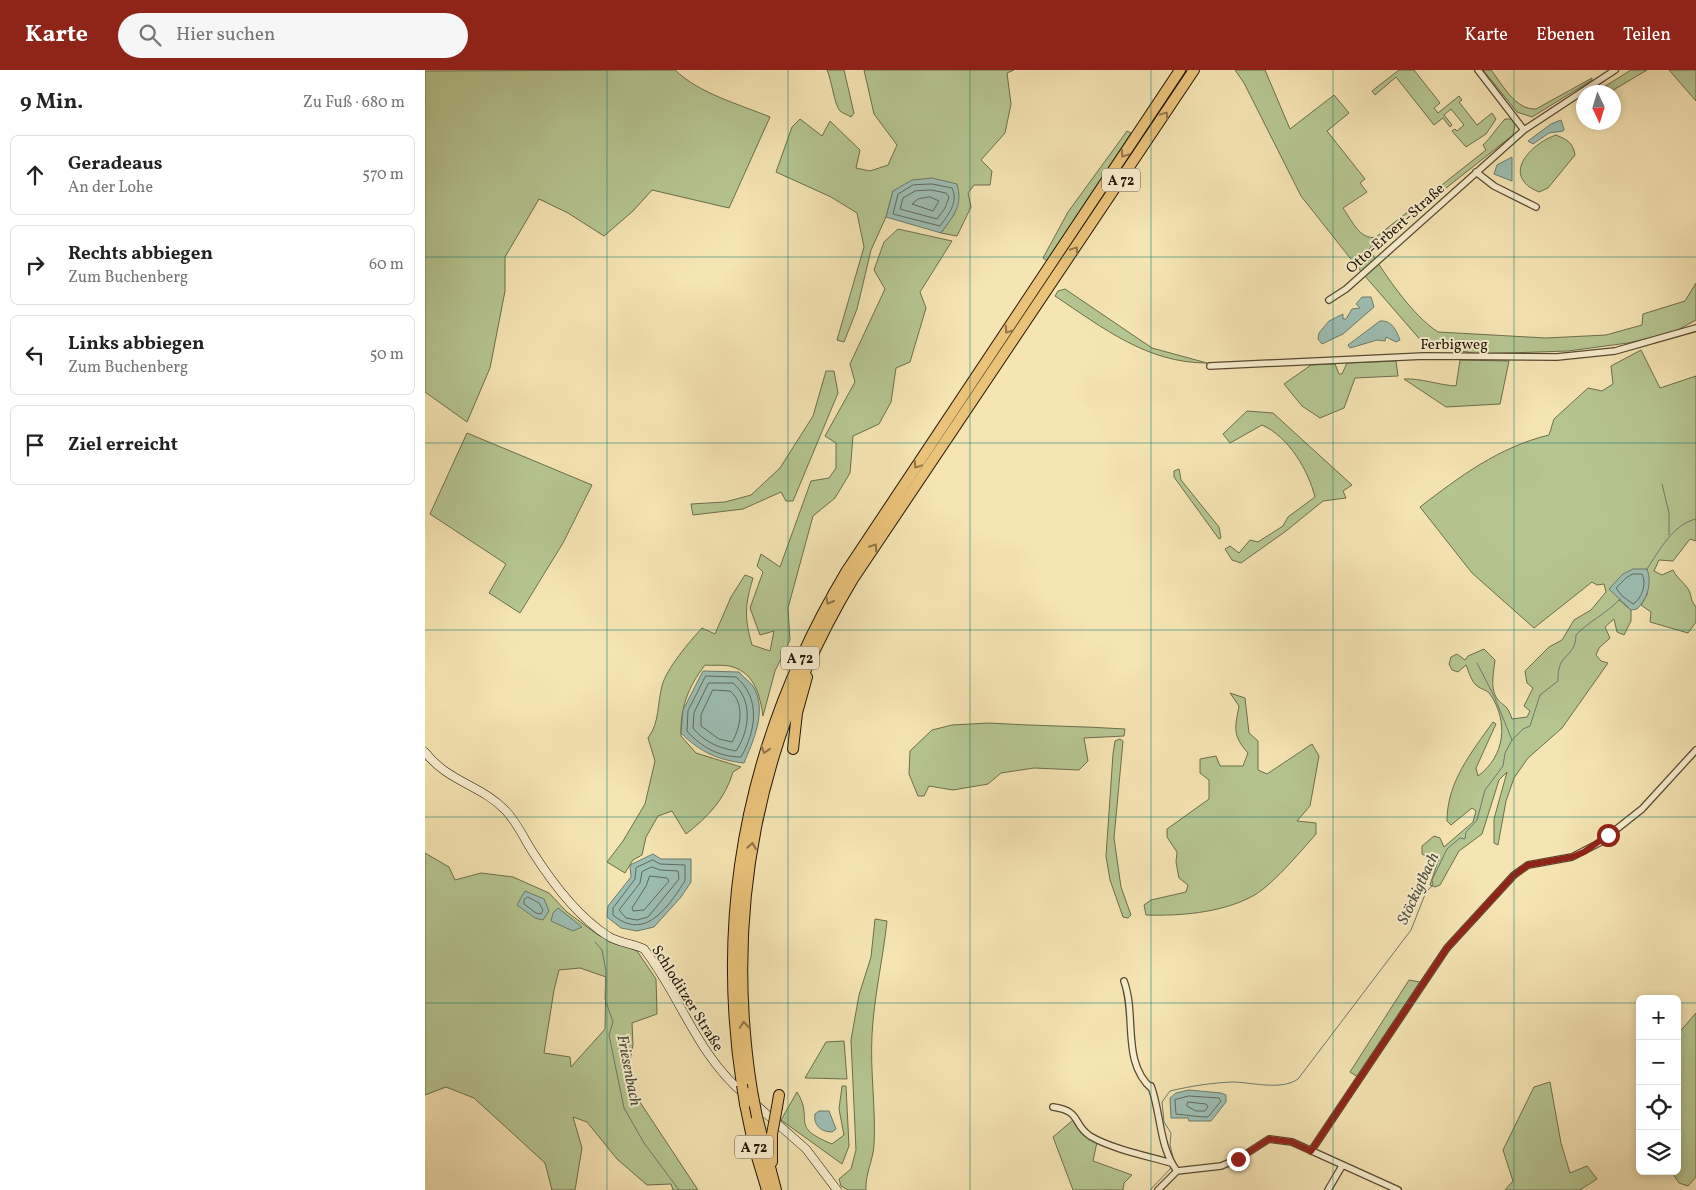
<!DOCTYPE html>
<html lang="de">
<head>
<meta charset="utf-8">
<style>
  :root { --surface:#fff; --page:#f6f6f6; --text:#222; --muted:#767676; --line:#e0e0e0; --accent:#8f2418 }
  body { margin:0; font-family:Vollkorn,serif; background:var(--page); color:var(--text) }
  .controls { position:absolute; right:15px; bottom:15px; display:grid; overflow:hidden; border-radius:8px; box-shadow:0 2px 8px #0003 }
  .controls button { width:45px; height:45px; display:grid; place-items:center; padding:0; border:0; border-bottom:1px solid var(--line); background:var(--surface); color:var(--text); font:25px sans-serif }
  .compass { position:absolute; left:1151px; top:15px; width:45px; height:45px; border-radius:50%; background:var(--surface); box-shadow:0 2px 8px #0003; rotate:176deg }
  .stop { position:absolute; width:15px; height:15px; margin:-11px; border:4px solid #8f2418; border-radius:50%; background:#fff }
  .stop.end { background:#8f2418; border-color:#fff; box-shadow:0 1px 5px #0008 }
  .list { margin:0; padding:0; list-style:none }
  h2 { display:flex; justify-content:space-between; align-items:center; height:65px; margin:0; padding:0 20px; font-size:21px }
  h2 small { font-size:16px; font-weight:400; color:var(--muted) }
  .list li { display:grid; grid-template-columns:32px 1fr auto; gap:15px; align-items:center; box-sizing:border-box; height:80px; margin:0 10px 10px; padding:0 10px; border:1px solid var(--line); border-radius:8px }
  .list b { display:block; font-size:19px; white-space:nowrap }
  .list p { margin:0; font-size:16px; white-space:nowrap; color:var(--muted) }
  .list em { font-size:16px; font-style:normal; color:var(--muted) }
  .icon { flex:none; width:28px; height:28px; fill:none; stroke:currentColor; stroke-width:2; stroke-linecap:round; stroke-linejoin:round }
  .map { position:relative; flex:none; width:1271px; height:1120px; overflow:hidden }
  header { display:flex; align-items:center; gap:30px; box-sizing:border-box; height:70px; padding:0 25px; background:var(--accent); color:#fff }
  header strong { font-size:24px }
  nav { display:flex; gap:28px; margin-inline-start:auto; font-size:18px }
  .search { width:350px; height:45px; background:var(--page); display:flex; align-items:center; gap:12px; box-sizing:border-box; padding:0 18px; border-radius:28px; color:var(--muted); font-size:19px }
  main { display:flex }
  aside { flex:1; background:var(--surface) }
  .map>svg:first-child { display:block }
  .green { fill:#b6c691; stroke:#6c6e4b; fill-rule:evenodd }
  .water { fill:#9dbeb3; stroke:#6b7a6d }
  .lines { fill:none; stroke-linecap:round; stroke-linejoin:round }
  .shore { stroke:#5f6a5c; stroke-width:1 }
  .stream { stroke:#6b7a6d; stroke-width:1 }
  .street-casing { stroke:#564930; stroke-width:8 }
  .secondary-casing { stroke:#211505; stroke-width:9 }
  .highway-casing { stroke:#211505; stroke-width:12 }
  .street { stroke:#f8eece; stroke-width:5.5 }
  .secondary { stroke:#f8eece; stroke-width:8 }
  .highway { stroke:#eac27a; stroke-width:10 }
  .highway-bridge-casing { stroke:#211505; stroke-width:12; stroke-linecap:butt }
  .highway-bridge { stroke:#eac27a; stroke-width:10 }
  .oneway { stroke:#907445 }
  .route { stroke:#8f2418; stroke-width:6 }
  .grid { fill:none; stroke:#0f766e; stroke-width:1; stroke-opacity:0.55 }
  .labels { text-anchor:middle; stroke-width:4; stroke-linejoin:round; paint-order:stroke }
  .shield { fill:#f8eece; stroke:#625641; stroke-width:1 }
  .shield-label { font-size:14px; font-weight:bold; fill:#211505 }
  .street-label { font-size:15px; fill:#211505; stroke:#f8eece }
  .water-label { font-size:16px; font-style:italic; fill:#4c5042; stroke:#f8eece }
</style>
</head>
<body>
<header>
<strong>Karte</strong>
<div class="search"><svg class="icon" aria-label="search" viewBox="0 0 24 24"><circle cx="10" cy="10" r="6"/><path d="M15 15l6 6"/></svg>Hier suchen</div>
<nav><a>Karte</a><a>Ebenen</a><a>Teilen</a></nav>
</header>
<main>
<aside>
<h2>9 Min.<small>Zu Fuß · 680 m</small></h2>
<ul class="list">
<li><svg class="icon" aria-label="ahead" viewBox="0 0 24 24"><path d="M12 20V5M6 11l6-6 6 6"/></svg><div><b>Geradeaus</b><p>An der Lohe</p></div><em>570 m</em></li>
<li><svg class="icon" aria-label="right" viewBox="0 0 24 24"><path d="M7 20v-9h11M14 6l5 5-5 5"/></svg><div><b>Rechts abbiegen</b><p>Zum Buchenberg</p></div><em>60 m</em></li>
<li><svg class="icon" aria-label="left" viewBox="0 0 24 24"><path d="M17 20v-9H6M10 6l-5 5 5 5"/></svg><div><b>Links abbiegen</b><p>Zum Buchenberg</p></div><em>50 m</em></li>
<li><svg class="icon" aria-label="arrive" viewBox="0 0 24 24"><path d="M6 21V4h12l-3 4 3 4H6"/></svg><div><b>Ziel erreicht</b></div></li>
</ul>
</aside>
<div class="map">
<svg width="1271" height="1120" viewBox="0 0 1271 1120">
  <rect width="100%" height="100%" fill="#f5e5b3"/>
  <filter id="stains"><feTurbulence type="fractalNoise" baseFrequency=".004" numOctaves="4"/><feColorMatrix values="0 0 0 0 .2 0 0 0 0 .09 0 0 0 0 .02 0 0 0 .5 -.17"/></filter>
  <radialGradient id="worn" r=".72"><stop offset=".6" stop-color="#630" stop-opacity="0"/><stop offset="1" stop-color="#630" stop-opacity=".3"/></radialGradient>
  <path class="green" d="M250 0C275 24 314 34 345 47L304 138 227 120 208 141 179 166 143 143 114 129 80 187V221L65 298 42 352 0 322V1Z
    M402 0H419L429 43 426 47C423 45 417 43 415 41 409 34 407 11 402 0Z
    M439 0H589L582 3 586 34 580 63 556 90 567 101 565 115H549L543 123 546 137 532 166 516 163 530 143 468 121 461 147 446 180 432 239 419 272 412 270 439 177 432 143 406 127 351 102 367 57 375 49 397 66 405 51 435 80 431 98 445 101 463 95 472 75 449 44Z
    M810 0H840L865 59 909 25 924 43 902 61 940 109 935 113 942 122 918 138C926 149 935 171 951 167L1061 80 1058 75C1067 67 1072 57 1080 49H1087L1090 55 1088 65 944 179C961 206 987 245 1013 262L1121 268 1181 265 1217 255 1218 244 1260 231 1271 213V250L1249 262 1203 273 1143 281 1052 284 998 273 933 198 876 126 819 13Z
    M974 0H989L1015 33 1009 38 1013 43 1034 26 1037 30 1034 32 1052 55 1067 43 1071 49 1061 64 1041 77 1027 61 1030 59 1032 61 1039 55 1026 39 1019 45 1027 55 1025 57 1018 48 1009 55 971 7 950 25 947 21Z
    M1058 0H1066C1078 15 1090 40 1111 39L1167 8V10L1107 47 1092 42Z
    M1206 0H1222L1185 22H1171Z
    M1244 0H1271V31Z
    M702 61 706 63 622 191 618 188 643 142Z
    M1131 65C1143 70 1148 73 1150 85L1123 118 1114 122C1075 106 1105 74 1131 65Z
    M473 159 527 171 495 222 501 238 485 292 471 298 466 332 454 354 428 366 425 403 410 428 388 446 363 538 365 570 350 601 338 646C335 626 330 604 308 597 300 594 288 596 280 595 263 617 255 638 256 666L271 683 316 697 308 702C300 729 283 747 261 764L247 741 233 746 221 767 217 785 208 790 200 803 182 792 198 771 220 734 230 691 223 668C235 652 232 634 237 616 241 599 265 571 277 558L290 564 306 527 320 505 328 508C320 535 319 547 327 575L345 581 349 561 335 565 325 538 338 502 332 496 336 484 355 497 386 411 404 408 411 398V373L400 366 430 312 425 294 460 219 449 200 459 172Z
    M640 219 727 278 782 293C722 293 678 258 630 226L633 221Z
    M1216 280 1235 318 1271 306V471L1265 469 1248 491 1234 490 1229 501 1237 505 1248 500C1252 509 1262 514 1265 523 1267 529 1266 531 1271 537V552L1263 563 1225 552 1226 542 1216 535 1223 523 1194 530 1206 540V551L1199 565 1192 562 1189 549 1180 557 1185 568 1174 578 1171 585 1176 591 1183 593 1137 658 1103 688 1089 708 1081 731 1073 775 1069 773V749L1082 702 1074 710 1057 764 1034 781 1015 815 1010 817 1005 815 1014 788 1008 790 997 784V776L1009 766 1015 768 1019 777 1048 752 1051 741 1047 738 1026 755 1022 751C1022 712 1046 683 1068 652L1071 654 1051 698 1053 706C1080 686 1084 652 1065 624 1062 620 1056 619 1052 616 1046 611 1044 602 1041 595L1033 602 1027 600 1024 594 1026 587 1032 584 1040 590 1043 586 1059 579 1070 590C1069 600 1065 617 1071 627 1078 638 1081 631 1087 649L1102 647 1105 641 1099 636 1108 618 1102 613 1100 601 1124 577 1137 570 1149 550 1166 540 1181 522 1179 514 1172 515 1167 512 1109 558 1047 503 995 437C1034 407 1074 377 1124 365L1129 349 1163 318 1177 321 1188 314 1186 296Z
    M1035 290 1084 291 1075 334 1021 337 979 309C996 308 1013 315 1031 316Z
    M971 291 973 306 930 308 919 338 895 348 877 336 859 314 886 295 910 294 914 304H917L922 293Z
    M401 301H409L413 323 368 431H361L356 422 318 439 268 445 266 434 300 432 326 425 355 398 388 346Z
    M822 341 848 343 927 415 918 421 921 428 898 431 861 461 816 493 807 490 800 479 805 476 814 483 825 470 833 472 858 456 863 447 890 427C883 400 864 367 837 355L805 373 798 364Z
    M42 363 167 415 138 473 95 543 64 523 81 494 5 444Z
    M754 399 756 410 794 457 796 468 794 469 749 407V401Z
    M805 623 820 628 824 663 833 671V700L842 704 887 674 894 686 885 736 872 751 891 753V764C876 781 845 818 826 827 795 843 755 846 721 845L719 835 726 830 761 822 763 815 754 808 751 792 752 782 742 767V759L784 729V710L775 703V689L791 686 795 696H818L823 683C807 665 810 658 814 636Z
    M564 653C610 656 655 656 700 659L699 666 659 668 663 691 654 700 609 698 576 703 563 714 528 720 504 716 499 726H493L484 704 485 681 507 660 527 655Z
    M695 669 698 671 689 768 696 817 706 845 703 848 698 847 685 810 681 786 688 684 690 671Z
    M0 783 24 797 30 810 56 803 88 807 124 823 142 842 173 865 212 881 231 909 232 944 207 953 208 975 201 1011 273 1120H248L246 1114 222 1115 192 1089 162 1052 148 1047 157 1078 150 1120H127L120 1093 49 1028 21 1017 0 1025ZM155 898 181 907 180 959 146 997 145 987 119 983 129 920 134 900Z
    M450 849 462 851C458 889 449 926 447 965 445 1001 451 1039 449 1075 448 1091 440 1104 441 1120H423L416 1116 414 1109 426 1099 431 1080 426 970 434 925 446 887Z
    M984 910 995 912 933 1007 925 1002Z
    M1271 943V1107L1263 1116 1254 1113 1246 1101H1252V998L1255 992 1252 986V965Z
    M419 971 422 1009 380 1008 401 972Z
    M1125 1012 1136 1073 1145 1103 1162 1096 1172 1109 1155 1120H1080L1088 1111 1078 1080 1109 1017Z
    M417 1016H421L424 1076 417 1094 356 1050 372 1022C390 1051 363 1056 407 1074L419 1065 414 1039Z
    M648 1050 661 1066 672 1072 668 1091 707 1105 699 1113 698 1120H648L628 1067Z"/>
  <path class="water" d="M1136 50 1139 59 1138 61 1124 63 1108 74 1103 71 1126 54Z
    M1087 87V111L1069 104 1072 95Z
    M507 108 532 114C538 136 529 145 516 163L461 147 468 121 487 110Z
    M937 227H946L949 237 918 264 897 274 893 269 894 263 904 251 918 244V249H921L927 239 935 238 931 234Z
    M955 251C967 250 971 260 975 270L971 272 961 267 960 271 952 270 925 278 923 275Z
    M1208 499H1222C1227 513 1223 528 1212 539L1206 540 1184 519 1198 504Z
    M278 601 314 602C318 607 324 611 328 616 343 640 328 671 319 693 293 690 275 682 256 663L258 640Z
    M228 784 236 789H266V812L256 827 229 857 212 861 196 858 182 847 183 836 206 807 205 795Z
    M100 821 119 829 124 841 118 850 110 848 92 835Z
    M133 838 157 857 148 861 126 851 128 843Z
    M764 1020 796 1023 801 1025V1032L786 1051H764L763 1048H746L745 1028 751 1023Z
    M394 1041H404L411 1059 407 1062C396 1062 388 1055 390 1044Z"/>
  <g class="lines">
    <path class="shore" d="M507 114 527 118C534 132 523 145 515 156L468 144 473 124 488 115Z
      M506 120 521 123 524 127 520 138 512 149 475 139 478 128 490 121Z
      M505 127 514 131 508 141 487 134 493 129Z
      M1208 504H1217C1222 513 1217 529 1208 534L1197 526 1191 518 1201 508Z
      M281 606 311 607C336 628 331 661 316 687 294 687 276 677 262 661L263 641Z
      M284 613H308C328 630 325 660 311 681 294 678 279 672 268 658L269 643Z
      M288 620 305 621C320 633 316 657 307 672L294 669 276 656V645Z
      M228 790 235 794 260 795V811C243 837 220 872 188 845V838L210 809 211 798Z
      M227 797 235 800 253 801 254 809 223 847 212 850 201 848 194 840 215 813 217 802Z
      M225 806 242 808 244 811 219 840 208 841 207 838 221 816Z
      M103 827 114 833 118 840 116 844 111 843 99 834V830Z
      M764 1026 794 1028 796 1031 783 1047C771 1047 763 1045 751 1044L750 1030Z
      M763 1032 781 1034 783 1037 780 1041H771L762 1036Z"/>
    <path class="stream" d="M1237 414 1244 443V465
      M1222 499C1234 481 1248 454 1271 449
      M1052 593 1069 626 1087 670
      M170 872 177 880 181 901 180 929 188 952 184 965 199 1038 219 1073 254 1120
      M748 1087 745 1075 746 1063 739 1052 737 1032 745 1021C766 1016 786 1013 807 1012 826 1012 856 1021 873 1009L986 860 1001 822 1008 815 1007 810 1022 779 1035 768 1040 769 1041 762 1052 750 1060 720 1078 696 1080 683 1087 670 1098 659 1105 656 1115 625 1133 611C1132 581 1150 590 1151 565 1164 551 1181 544 1194 530
      M725 1120 746 1098"/>
    <g class="street-casing">
      <path id="street" d="M1053 0 1099 60
        M1051 102 1069 116 1111 137
        M904 230 921 219 1099 60 1190 0
        M785 296 999 286 1132 287 1190 281 1271 258
        M699 911C712 947 696 992 727 1019
        M726 1016C736 1043 734 1077 752 1101
        M628 1037C657 1041 647 1054 665 1066 687 1079 722 1086 746 1093
        M886 1081 1022 878 1089 805 1103 795 1147 787 1174 773 1217 739 1271 680
        M733 1120 752 1101 796 1096 813 1089 844 1069 867 1072 973 1120
        M903 1120 917 1096"/>
    </g>
    <g class="secondary-casing">
      <path id="secondary" d="M0 682C23 712 56 715 80 740 92 752 98 767 107 781 126 811 153 847 183 866 193 873 208 873 219 879 256 927 271 983 319 1024
        M329 1033 381 1079 412 1120"/>
    </g>
    <g class="highway-casing">
      <path id="highway" d="M368 679 372 643 382 607
        M317 1015C289 832 327 660 421 502L755 0
        M327 1021C298 839 334 666 428 509L769 0
        M320 1034 329 1077 342 1120
        M352 1037 354 1025
        M332 1047 351 1120
        M347 1064V1092"/>
    </g>
    <use href="#street" class="street"/>
    <use href="#secondary" class="secondary"/>
    <use href="#highway" class="highway"/>
    <g class="highway-bridge-casing">
      <path id="highway-bridge" d="M317 1015 320 1034
        M327 1021 332 1047
        M347 1064 352 1037"/>
    </g>
    <use href="#highway-bridge" class="highway-bridge"/>
  </g>
  <defs><path id="oneway-chevron" d="M-2-3.5L2.5 0L-2 3.5" fill="none" stroke-width="1.6" stroke-linecap="round" stroke-linejoin="round" transform="scale(1.25)"/></defs>
  <g class="oneway">
    <use href="#oneway-chevron" transform="translate(740 45) rotate(-56)"/>
    <use href="#oneway-chevron" transform="translate(699 84) rotate(124)"/>
    <use href="#oneway-chevron" transform="translate(650 180) rotate(-56)"/>
    <use href="#oneway-chevron" transform="translate(583 260) rotate(124)"/>
    <use href="#oneway-chevron" transform="translate(492 395) rotate(124)"/>
    <use href="#oneway-chevron" transform="translate(449 477) rotate(-57)"/>
    <use href="#oneway-chevron" transform="translate(404 531) rotate(120)"/>
    <use href="#oneway-chevron" transform="translate(340 680) rotate(107)"/>
    <use href="#oneway-chevron" transform="translate(327 776) rotate(-81)"/>
    <use href="#oneway-chevron" transform="translate(319 955) rotate(-94)"/>
  </g>
  <g class="lines">
    <path class="route" d="M813 1089 844 1069 867 1072 886 1081 1022 878 1089 805 1103 795 1147 787 1159 782 1183 765"/>
  </g>
  <path class="grid" d="M182 0V1120M363 0V1120M545 0V1120M726 0V1120M908 0V1120M1089 0V1120M0 187H1271M0 373H1271M0 560H1271M0 747H1271M0 933H1215M1252 933H1271"/>
  <g class="labels">
    <g class="shield">
      <rect x="677" y="98.5" width="38" height="23" rx="4"/>
      <rect x="356" y="576.5" width="38" height="23" rx="4"/>
      <rect x="310" y="1065.5" width="38" height="23" rx="4"/>
    </g>
    <g class="shield-label">
      <text x="696" y="115">A 72</text>
      <text x="375" y="593">A 72</text>
      <text x="329" y="1082">A 72</text>
    </g>
    <g class="street-label">
      <text transform="translate(970 158) rotate(-42)" y="5">Otto-Erbert-Straße</text>
      <text x="1029" y="279">Ferbigweg</text>
      <text transform="translate(263 928) rotate(58)" y="5">Schloditzer Straße</text>
    </g>
    <g class="water-label">
      <text transform="translate(992 818) rotate(-65)" y="6">Stöckigtbach</text>
      <text transform="translate(205 1000) rotate(79)" y="6">Friesenbach</text>
    </g>
  </g>
  <rect width="100%" height="100%" filter="url(#stains)"/>
  <rect width="100%" height="100%" fill="url(#worn)"/>
</svg>
<div class="controls">
<button>+</button>
<button>−</button>
<button><svg class="icon" aria-label="locate" viewBox="0 0 24 24"><circle cx="12" cy="12" r="6"/><path d="M12 2v4M12 18v4M2 12h4M18 12h4"/></svg></button>
<button><svg class="icon" aria-label="layers" viewBox="0 0 24 24"><path d="M12 4l9 5-9 5-9-5zM3 14l9 5 9-5"/></svg></button>
</div>
<svg class="compass" viewBox="-18 -18 36 36"><path d="M0-13l5 13h-10z" fill="#e53935"/><path d="M0 13l5-13h-10z" fill="#767676"/></svg>
<div class="stop" style="left:1183px;top:765px"></div>
<div class="stop end" style="left:813px;top:1089px"></div>
</div>
</main>
</body>
</html>
